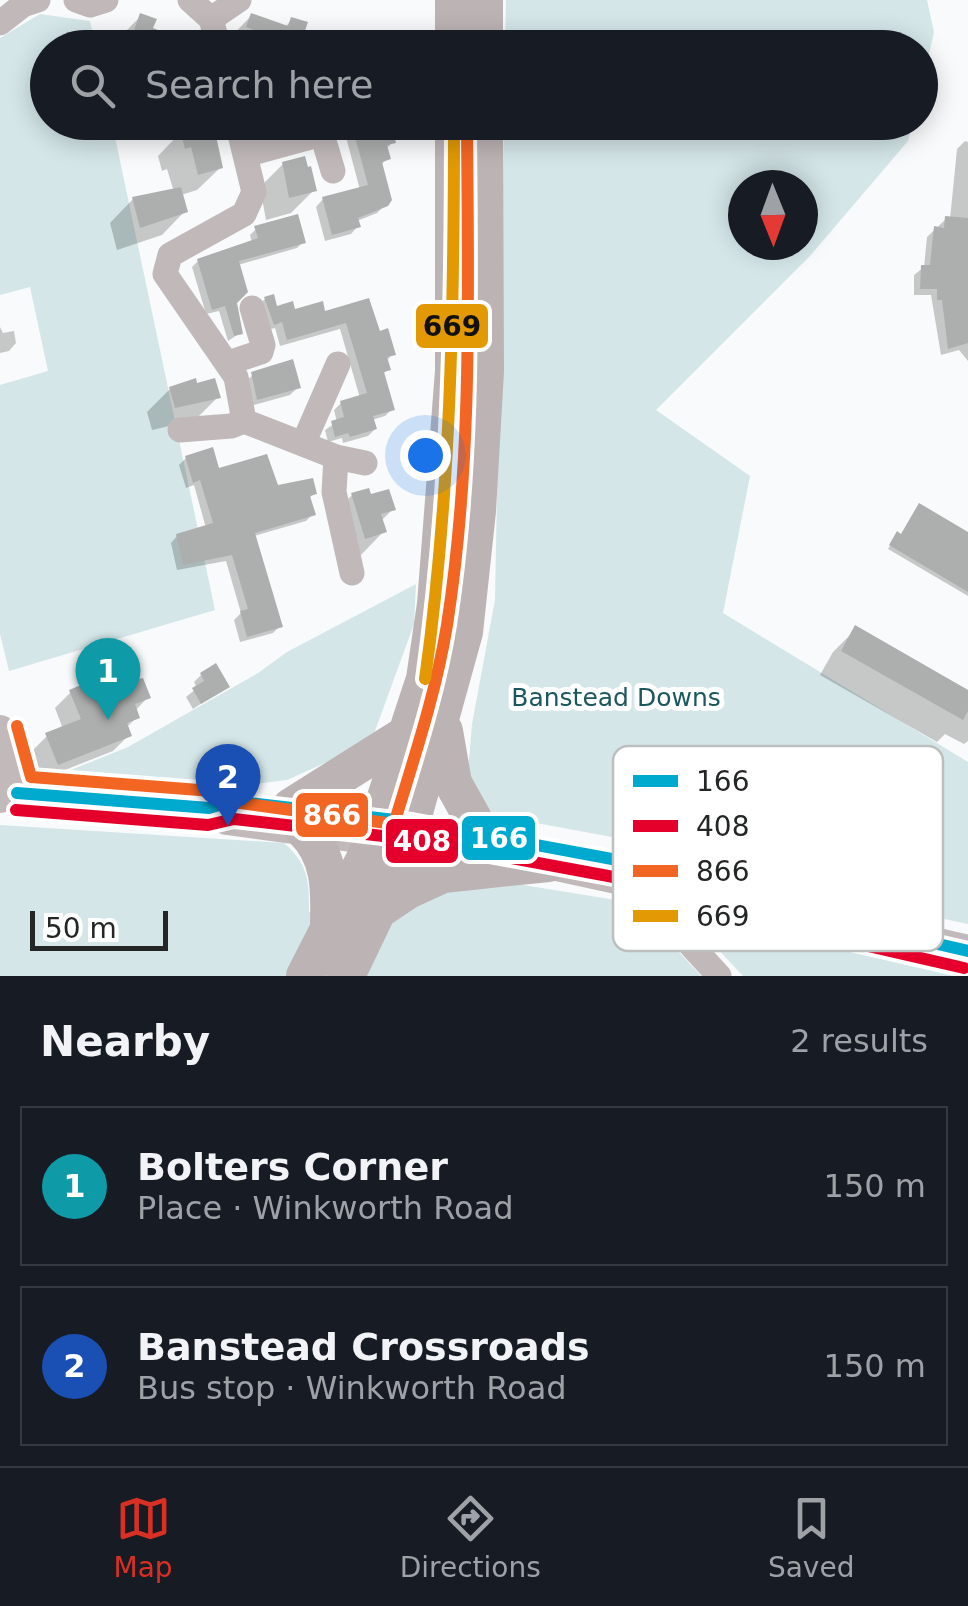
<!DOCTYPE html>
<html lang="en">
<head>
<meta charset="utf-8">
<style>
  :root { --surface:#171b24; --page:#242831; --text:#f1f3f6; --muted:#9ea1a6; --line:#363941; --accent:#d93025 }
  body { margin:0; font-family:"DejaVu Sans",sans-serif; background:var(--page); color:var(--text) }
  .compass { position:absolute; left:728px; top:170px; width:90px; height:90px; border-radius:50%; background:var(--surface); box-shadow:0 5px 25px #0003; rotate:179deg }
  .scale { position:absolute; left:30px; bottom:25px; width:138px; box-sizing:border-box; padding-left:10px; border:5px solid #242626; border-top:0; font-size:28px; line-height:35px; white-space:nowrap; color:#242626; -webkit-text-stroke:8px #fff; paint-order:stroke }
  .you { position:absolute; left:425px; top:455px; width:35px; height:35px; margin:-25px; border:8px solid #fff; border-radius:50%; background:#1a73e8; box-shadow:0 0 0 15px #1a73e833 }
  .badge { display:grid; place-items:center; width:65px; height:65px; border-radius:50%; background:var(--accent); color:#fff; font-size:32px; font-weight:700 }
  .pin { position:absolute; translate:-50% -82px; filter:drop-shadow(0 2px 5px #0008) }
  .pin::after { content:''; position:absolute; top:52px; width:35px; height:30px; background:inherit; clip-path:polygon(0 0,100% 0,50% 100%) }
  .list { margin:0; padding:0; list-style:none }
  h2 { display:flex; justify-content:space-between; align-items:center; height:130px; margin:0; padding:0 40px; font-size:42px }
  h2 small { font-size:32px; font-weight:400; color:var(--muted) }
  .list li { display:grid; grid-template-columns:65px 1fr auto; gap:30px; align-items:center; box-sizing:border-box; height:160px; margin:0 20px 20px; padding:0 20px; border:2px solid var(--line); border-radius:0px }
  .list b { display:block; font-size:38px; white-space:nowrap }
  .list p { margin:0; font-size:32px; white-space:nowrap; color:var(--muted) }
  .list em { font-size:32px; font-style:normal; color:var(--muted) }
  .icon { flex:none; width:55px; height:55px; fill:none; stroke:currentColor; stroke-width:2; stroke-linecap:round; stroke-linejoin:round }
  .map { position:relative; flex:none; width:968px; height:976px; overflow:hidden }
  .search { position:absolute; background:var(--surface); box-shadow:0 5px 25px #0003; left:30px; right:30px; top:30px; height:110px; display:flex; align-items:center; gap:25px; box-sizing:border-box; padding:0 35px; border-radius:55px; color:var(--muted); font-size:38px }
  .sheet { height:490px; background:var(--surface) }
  nav { display:flex; justify-content:space-around; align-items:center; box-sizing:border-box; height:140px; border-top:2px solid var(--line); background:var(--surface); font-size:28px; color:var(--muted) }
  nav a { display:grid; justify-items:center; gap:5px }
  nav .on { color:var(--accent) }
  .map>svg:first-child { display:block }
  .green { fill:#d4e6e8; fill-rule:evenodd }
  .shadow { fill:#0003 }
  .building { fill:#adafaf }
  .lines { fill:none; stroke-linecap:round; stroke-linejoin:round }
  .minor { stroke:#c1b9b9; stroke-width:25 }
  .major { stroke:#c2b9ba; stroke-width:32 }
  .highway { stroke:#bcb3b4; stroke-width:38 }
  .bus-1-casing { stroke:#fff; stroke-width:20 }
  .bus-2-casing { stroke:#fff; stroke-width:20 }
  .bus-3-casing { stroke:#fff; stroke-width:20 }
  .bus-4-casing { stroke:#fff; stroke-width:20 }
  .bus-1 { stroke:#00a9ce; stroke-width:12 }
  .bus-2 { stroke:#e4002b; stroke-width:12 }
  .bus-3 { stroke:#f26522; stroke-width:12 }
  .bus-4 { stroke:#e29904; stroke-width:12 }
  .labels { text-anchor:middle; stroke-width:10; stroke-linejoin:round; paint-order:stroke }
  .park-label { font-size:25px; fill:#1b575c; stroke:#fff }
  .key { fill:#fff; stroke:#bdbebe; stroke-width:2.5 }
  .key-label { font-size:28px; fill:#242626 }
  .line-badge { stroke:#fff; stroke-width:4 }
  .badge-label { font-size:28px; text-anchor:middle; font-weight:bold; fill:#fff }
  .pale-badge-label { font-size:28px; text-anchor:middle; font-weight:bold; fill:#111 }
</style>
</head>
<body>
<div class="map">
<svg width="968" height="976" viewBox="0 0 968 976">
  <rect width="100%" height="100%" fill="#f8fafb"/>
  <path class="green" d="M506 0H927L934 32 921 89 920 48 505 47Z
    M40 14 90 21 96 47 48 48V122L112 123 215 610 9 671 0 634V385L48 371 30 287 0 295V38Z
    M504 123H913L908 141 810 256 656 410 750 476 723 613 968 762V924L873 904 693 852 498 816 479 804 468 772 472 724 495 600ZM743 185H803V245H743Z
    M416 584 414 624 371 742 287 780 254 784 56 776 128 747 258 673 287 652Z
    M0 825 284 843C309 865 309 881 309 912L410 908 424 892 505 882 634 903 701 976H0Z
    M691 910 766 922 968 972V976H743L699 929Z"/>
  <path class="shadow" d="M141 16 150 30 186 48H115L118 39Z
    M251 16 284 28 292 20 297 48H225L228 40Z
    M251 122H303L255 136Z
    M342 122H388L393 142 386 149 388 158 380 166 386 204 377 213 357 221 358 226 351 234 325 241 316 207 323 199 360 190Z
    M181 132 221 167 197 190 181 195 185 211 162 235 117 250 110 223 133 199 174 192 167 169 162 171 158 156Z
    M965 141 968 142V361L959 350 941 355 931 295H914V275L924 267 927 237 946 219H950L957 149Z
    M283 164 314 190 291 213 266 220 260 187Z
    M256 229 303 242 297 248 238 265 234 303 240 333 228 341 219 311 206 314 192 267 198 261 252 243 250 235Z
    M265 299 275 309 324 314 378 334 393 354 386 361 388 369 382 375 392 409 385 416 372 420 375 429 368 436 343 443 342 438 328 442 325 430 337 422 334 410 341 403 360 398 340 329 280 346 275 328 267 330 258 306Z
    M0 327 3 333 14 331 16 343 9 351 0 353Z
    M253 375 298 387 290 395 250 406 245 382Z
    M170 389 218 397 195 420 152 430 147 412Z
    M186 458 276 488 315 493 308 499 313 514 306 521 254 536 280 626 273 633 240 642 234 620 241 613 226 561 177 570 171 543 177 536 206 528 194 485 186 488 179 465Z
    M352 495 369 497 393 509 381 521 384 531 361 555 329 519Z
    M968 535V596L888 549 895 537Z
    M856 629 968 690V741L964 744 945 734 937 742 820 675 833 652Z
    M201 675 226 687 193 709 186 697 197 688 194 682Z
    M108 690 148 697 135 711 137 717 126 728 129 735 113 751 42 779 31 752 47 736 63 729 55 708 71 692Z"/>
  <path class="building" d="M140 13 157 19 153 28 201 48H128Z
    M251 13 288 26 291 17 308 22 299 48H251L257 31 246 27Z
    M206 122H213L223 168 198 175 191 147 185 149 180 130Z
    M351 122H391L396 143 387 145 391 159 382 162 392 200 388 206 358 218 361 227 332 235 322 197 368 185Z
    M305 156 308 167 311 166 317 191 289 198 282 162Z
    M181 187 188 212 140 228 132 197Z
    M298 214 306 243 239 261 248 292 237 303 243 334 234 336 225 306 212 310 197 259 258 238 254 226Z
    M945 216 968 218V343L948 349 942 300H937V289H920L921 265H930L934 226 944 228Z
    M274 294 277 306 293 301 295 309 323 301 325 311 369 298 380 331 388 328 396 355 387 357 391 370 384 372 395 410 373 416 377 429 350 437 348 433 335 437 331 421 344 417 340 401 367 393 346 323 287 340 282 322 274 325 264 297Z
    M293 359 301 388 257 400 251 372Z
    M196 378 197 383 215 378 221 398 175 408 169 387Z
    M213 447 219 468 267 454 278 485 313 478 317 494 310 496 316 515 255 533 283 627 247 637 240 611 248 609 232 555 183 565 176 534 213 523 200 480 193 483 185 456Z
    M369 488 371 494 389 489 396 510 381 514 387 532 365 539 351 493Z
    M919 503 968 532V592L889 545 897 531 901 534Z
    M855 625 968 690V711L963 720 841 651Z
    M216 663 230 687 201 704 192 688 204 681 200 673Z
    M105 675 109 687 143 678 151 698 135 704 140 718 127 723 132 736 58 765 45 733 81 719 69 690Z"/>
  <g class="lines">
    <path class="minor" d="M76 0 90 5 106 0
      M190 0 211 19 219 48
      M211 19 239 0
      M0 23 23 5 38 0
      M237 122 254 192 244 214 170 255 165 274 236 377 244 421 336 457 334 492 352 573
      M245 155 322 134 333 171
      M228 363 261 352 263 345 252 308
      M180 430 231 426 244 421
      M303 444 338 364
      M336 457 365 463
      M639 864 641 883 647 897 719 976"/>
    <path class="major" d="M0 731 17 793
      M0 797 17 793 45 794 209 808 227 819 548 863 700 896 716 893 968 951"/>
    <path class="highway" d="M484 0V48
      M454 48V0
      M444 731 453 783 482 835
      M291 807 410 732
      M304 830C330 856 330 887 329 922
      M378 910 408 890 443 874 548 863
      M305 976 367 855 425 679 436 604 454 371V122
      M346 976 400 863 464 632 477 511 485 371 484 122"/>
    <g class="bus-1-casing">
      <path id="bus-1" d="M17 793 209 808 232 801 412 822 639 864 705 881 716 893 968 951"/>
    </g>
    <g class="bus-2-casing">
      <path id="bus-2" d="M16 810 208 825 234 819 409 839 635 881 696 897 712 910 964 968"/>
    </g>
    <g class="bus-3-casing">
      <path id="bus-3" d="M17 726 31 777 212 791 233 802 394 824C414 758 436 693 447 625 473 459 468 290 467 122"/>
    </g>
    <g class="bus-4-casing">
      <path id="bus-4" d="M425 679C451 494 454 309 454 122"/>
    </g>
    <use href="#bus-1" class="bus-1"/>
    <use href="#bus-2" class="bus-2"/>
    <use href="#bus-3" class="bus-3"/>
    <use href="#bus-4" class="bus-4"/>
  </g>
  <g class="labels">
    <g class="park-label">
      <text x="616" y="706">Banstead Downs</text>
    </g>
  </g>
  <rect x="613" y="746" width="330" height="205" rx="15" class="key"/>
  <rect x="633" y="775" width="45" height="12" fill="#00a9ce"/>
  <rect x="633" y="820" width="45" height="12" fill="#e4002b"/>
  <rect x="633" y="865" width="45" height="12" fill="#f26522"/>
  <rect x="633" y="910" width="45" height="12" fill="#e29904"/>
  <g class="key-label">
    <text x="696" y="791">166</text>
    <text x="696" y="836">408</text>
    <text x="696" y="881">866</text>
    <text x="696" y="926">669</text>
  </g>
  <g class="line-badge">
    <rect x="414" y="302" width="76" height="48" rx="10" fill="#e29904"/>
    <rect x="294" y="791" width="76" height="48" rx="10" fill="#f26522"/>
    <rect x="460" y="814" width="77" height="48" rx="10" fill="#00a9ce"/>
    <rect x="384" y="817" width="76" height="48" rx="10" fill="#e4002b"/>
  </g>
  <g class="badge-label">
    <text x="332" y="825">866</text>
    <text x="499" y="848">166</text>
    <text x="422" y="851">408</text>
  </g>
  <g class="pale-badge-label">
    <text x="452" y="336">669</text>
  </g>
</svg>
<svg class="compass" viewBox="-18 -18 36 36"><path d="M0-13l5 13h-10z" fill="#e53935"/><path d="M0 13l5-13h-10z" fill="#9ea1a6"/></svg>
<div class="scale">50 m</div>
<div class="you"></div>
<div class="pin badge" style="left:108px;top:720px;background:#0f9aa8">1</div>
<div class="pin badge" style="left:228px;top:826px;background:#1a4fb4">2</div>
<div class="search"><svg class="icon" aria-label="search" viewBox="0 0 24 24"><circle cx="10" cy="10" r="6"/><path d="M15 15l6 6"/></svg>Search here</div>
</div>
<section class="sheet">
<h2>Nearby<small>2 results</small></h2>
<ul class="list">
<li><span class="badge" style="background:#0f9aa8">1</span><div><b>Bolters Corner</b><p>Place · Winkworth Road</p></div><em>150 m</em></li>
<li><span class="badge" style="background:#1a4fb4">2</span><div><b>Banstead Crossroads</b><p>Bus stop · Winkworth Road</p></div><em>150 m</em></li>
</ul>
</section>
<nav>
<a class="on"><svg class="icon" aria-label="map" viewBox="0 0 24 24"><path d="M3 6l6-2 6 2 6-2v14l-6 2-6-2-6 2zM9 4v14M15 6v14"/></svg>Map</a>
<a><svg class="icon" aria-label="directions" viewBox="0 0 24 24"><path d="M12 3l9 9-9 9-9-9zM9 14v-3h6M13 9l2 2-2 2"/></svg>Directions</a>
<a><svg class="icon" aria-label="saved" viewBox="0 0 24 24"><path d="M7 4h10v16l-5-4-5 4z"/></svg>Saved</a>
</nav>
</body>
</html>
